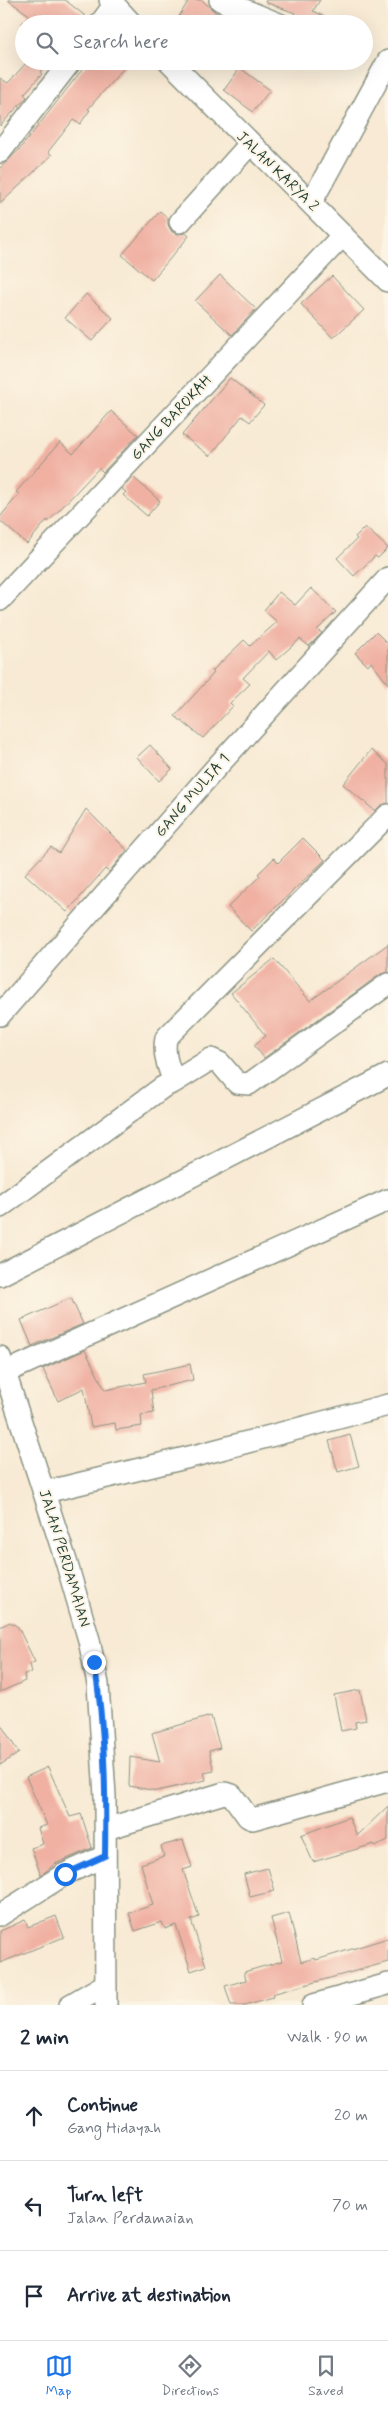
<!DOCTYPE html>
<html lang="en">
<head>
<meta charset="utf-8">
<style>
  :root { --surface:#fff; --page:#f2f2f3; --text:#1f2937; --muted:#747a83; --line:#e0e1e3; --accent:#1a73e8 }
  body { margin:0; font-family:Mynerve,sans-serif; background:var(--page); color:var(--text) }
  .stop { position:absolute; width:15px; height:15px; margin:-11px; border:4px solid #1a73e8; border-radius:50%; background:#fff }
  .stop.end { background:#1a73e8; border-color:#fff; box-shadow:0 1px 5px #0008 }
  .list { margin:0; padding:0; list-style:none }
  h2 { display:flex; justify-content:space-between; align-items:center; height:65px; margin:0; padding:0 20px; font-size:21px }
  h2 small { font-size:16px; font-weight:400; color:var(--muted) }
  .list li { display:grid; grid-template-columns:32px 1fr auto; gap:15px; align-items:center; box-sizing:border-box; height:90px; padding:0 20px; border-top:1px solid var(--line) }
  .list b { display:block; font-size:19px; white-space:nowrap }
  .list p { margin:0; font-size:16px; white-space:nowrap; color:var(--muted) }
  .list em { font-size:16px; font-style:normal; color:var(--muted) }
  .icon { flex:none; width:28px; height:28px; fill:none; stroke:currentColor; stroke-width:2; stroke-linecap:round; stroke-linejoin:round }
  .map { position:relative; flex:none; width:388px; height:2005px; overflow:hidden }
  .search { position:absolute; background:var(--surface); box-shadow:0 5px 20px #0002; left:15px; right:15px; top:15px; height:55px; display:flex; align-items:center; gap:12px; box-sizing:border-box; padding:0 18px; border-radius:28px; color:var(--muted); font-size:19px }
  .sheet { height:335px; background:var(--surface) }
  nav { display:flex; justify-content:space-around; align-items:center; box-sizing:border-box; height:70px; border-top:1px solid var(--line); background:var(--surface); font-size:14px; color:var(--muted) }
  nav a { display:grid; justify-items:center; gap:2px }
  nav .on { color:var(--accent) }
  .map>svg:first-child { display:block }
  .building { fill:#f0b1a3 }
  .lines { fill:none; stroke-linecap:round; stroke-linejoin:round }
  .minor-casing { stroke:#8c9484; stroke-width:24 }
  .minor { stroke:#fff; stroke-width:21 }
  .route { stroke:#1a73e8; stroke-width:6 }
  .labels { text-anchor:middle; stroke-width:4; stroke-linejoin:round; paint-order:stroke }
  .street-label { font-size:15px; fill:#1f3d34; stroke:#fcf5e5 }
</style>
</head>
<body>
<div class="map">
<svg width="388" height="2005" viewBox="0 0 388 2005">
  <rect width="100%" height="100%" fill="#fcf5e5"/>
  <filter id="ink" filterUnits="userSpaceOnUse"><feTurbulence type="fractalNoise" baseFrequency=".02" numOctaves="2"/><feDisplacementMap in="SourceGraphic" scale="10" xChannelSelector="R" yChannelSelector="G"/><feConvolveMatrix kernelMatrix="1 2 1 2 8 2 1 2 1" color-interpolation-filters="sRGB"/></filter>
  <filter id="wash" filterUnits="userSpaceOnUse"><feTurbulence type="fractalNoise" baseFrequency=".0096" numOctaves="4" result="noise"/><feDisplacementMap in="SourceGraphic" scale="20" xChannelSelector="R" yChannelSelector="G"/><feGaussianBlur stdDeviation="1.12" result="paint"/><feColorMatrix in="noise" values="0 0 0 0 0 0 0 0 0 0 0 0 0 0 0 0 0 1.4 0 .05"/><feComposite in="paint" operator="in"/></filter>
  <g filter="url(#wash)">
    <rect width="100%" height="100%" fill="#f8ead4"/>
    <g id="blocks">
      <path class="building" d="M8 0H65L89 19 88 24H22L29 15Z
        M189 0H202L215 12 245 24H187L178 18Z
        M266 0H320L313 11 342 24H291L295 13 265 2Z
        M28 61H49L40 72 42 74 24 94 27 97 0 126V78L8 83Z
        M89 61H130L88 109 90 110 80 124 73 120 48 152 52 155 0 204V168L19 150Z
        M240 68 270 90 253 112 224 90Z
        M160 211 168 218V225L172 232 178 234 186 233 189 236 152 280 122 255Z
        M220 275 256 309 232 335 195 301Z
        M332 276 364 310 333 338 301 304Z
        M86 294 113 318 92 341 65 318Z
        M230 378 264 405 250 422 242 416 210 456 182 435Z
        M111 411 138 435 103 472 99 468 48 522 47 520 27 544 0 521V517L19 494 16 492 60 442 73 454Z
        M133 477 160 501 147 516 123 495 126 492 122 489Z
        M365 527 388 548 378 558 375 556 354 576 337 558 357 539 355 537Z
        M311 588 336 612 317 630 322 633 309 646 300 639 276 660 269 651 243 678 250 684 230 703 233 706 203 738 175 716 214 673 212 671 244 640 250 646 277 622 264 610 279 592 295 605Z
        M376 632 388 644V684L371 662 368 666 355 653Z
        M150 745 172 769 159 781 137 757Z
        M371 750 388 764V803L380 806 375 811 343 784Z
        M86 809 127 850 109 872 105 869 67 912 25 874 51 847 59 853Z
        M303 838 325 860 251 931 228 907 260 876 258 874 274 858 278 863Z
        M388 944V972L381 974 264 1058 254 1045 266 1036 231 993 274 959 310 1001Z
        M71 1298 83 1324 32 1346 21 1320Z
        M85 1350 105 1390 146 1382 144 1374 190 1364 193 1380 151 1390 154 1413 141 1415 142 1426 116 1430 115 1423 91 1427 84 1388 58 1401 43 1369Z
        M350 1435 359 1466 338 1472 329 1441Z
        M10 1622 18 1627 35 1662 30 1664 32 1673 24 1674 25 1681 0 1692V1627Z
        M360 1690 366 1720 355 1722 356 1728 341 1731 334 1695Z
        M211 1716 220 1748 209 1751 214 1771 204 1773 206 1780 157 1791 129 1786 130 1757 160 1762 152 1733Z
        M0 1723 19 1753 0 1765Z
        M48 1767 70 1817 81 1814 92 1848 55 1864 41 1875 31 1848 43 1844 38 1828 47 1825 26 1777Z
        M388 1806V1840L375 1846 374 1844 313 1862 301 1835 349 1817 357 1836Z
        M183 1840 192 1867 183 1870 199 1917 191 1920 206 1966 191 1971 176 1925 165 1929 162 1922 135 1931 129 1913 153 1905 141 1864 164 1856 161 1846Z
        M268 1868 275 1891 250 1897 244 1874Z
        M289 1913 301 1962 315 1958 316 1960 388 1938V1962L272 1994 273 1997 245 2005H231L225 1986 246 1980 244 1972 282 1961 271 1918Z
        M56 1916 64 1937 0 1963V1931L25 1920 28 1927Z"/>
    </g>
  </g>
  <g filter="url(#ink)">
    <use href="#blocks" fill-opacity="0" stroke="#8c9484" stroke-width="1"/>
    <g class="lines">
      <g class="minor-casing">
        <path id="minor" d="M110 0 132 24
          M220 0 279 24
          M100 24 114 5
          M169 61 388 281
          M0 152 71 61
          M311 203 388 61
          M180 222 250 144
          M0 600 343 235
          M0 1015 214 770 388 578
          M174 1082 211 1059 220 1063 237 1083 249 1084 388 984
          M0 1207 163 1087 174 1082C168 1066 163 1054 166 1038L388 815
          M0 1275 388 1075
          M0 1357 66 1561 89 1640 98 1684 105 1796 106 2005
          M6 1372 388 1200
          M45 1492 202 1454 388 1405
          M106 1829 224 1793 232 1795 248 1817 253 1819 388 1781
          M0 1915 65 1874 105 1856
          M70 2005 106 1984
          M313 2005 388 1984"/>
      </g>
      <use href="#minor" class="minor"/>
    </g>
  </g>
  <g class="lines" filter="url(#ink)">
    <path class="route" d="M65 1874 105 1856C106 1792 105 1726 94 1662"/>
  </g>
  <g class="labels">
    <g class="street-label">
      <text transform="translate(278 171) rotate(44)" y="5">JALAN KARYA 2</text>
      <text transform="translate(171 417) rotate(-47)" y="5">GANG BAROKAH</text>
      <text transform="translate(192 795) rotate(-49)" y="5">GANG MULIA 1</text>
      <text transform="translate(65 1558) rotate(73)" y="5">JALAN PERDAMAIAN</text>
    </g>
  </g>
</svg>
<div class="stop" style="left:65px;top:1874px"></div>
<div class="stop end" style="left:94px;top:1662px"></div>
<div class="search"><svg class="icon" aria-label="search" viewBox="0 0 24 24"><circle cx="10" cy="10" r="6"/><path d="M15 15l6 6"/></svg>Search here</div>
</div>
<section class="sheet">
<h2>2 min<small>Walk · 90 m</small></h2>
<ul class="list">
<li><svg class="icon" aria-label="ahead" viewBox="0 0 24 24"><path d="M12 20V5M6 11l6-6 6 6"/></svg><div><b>Continue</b><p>Gang Hidayah</p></div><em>20 m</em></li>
<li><svg class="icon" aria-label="left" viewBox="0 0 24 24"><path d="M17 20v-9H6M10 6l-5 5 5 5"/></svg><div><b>Turn left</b><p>Jalan Perdamaian</p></div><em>70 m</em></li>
<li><svg class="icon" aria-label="arrive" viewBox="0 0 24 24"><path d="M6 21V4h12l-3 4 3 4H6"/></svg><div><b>Arrive at destination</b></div></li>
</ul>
</section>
<nav>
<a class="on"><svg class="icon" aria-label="map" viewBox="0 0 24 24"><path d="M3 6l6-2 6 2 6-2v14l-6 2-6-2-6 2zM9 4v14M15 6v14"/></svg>Map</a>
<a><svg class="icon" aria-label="directions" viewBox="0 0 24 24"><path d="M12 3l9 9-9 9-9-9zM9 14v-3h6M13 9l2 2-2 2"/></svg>Directions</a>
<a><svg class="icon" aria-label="saved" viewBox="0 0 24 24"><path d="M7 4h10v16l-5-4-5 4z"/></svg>Saved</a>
</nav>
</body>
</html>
